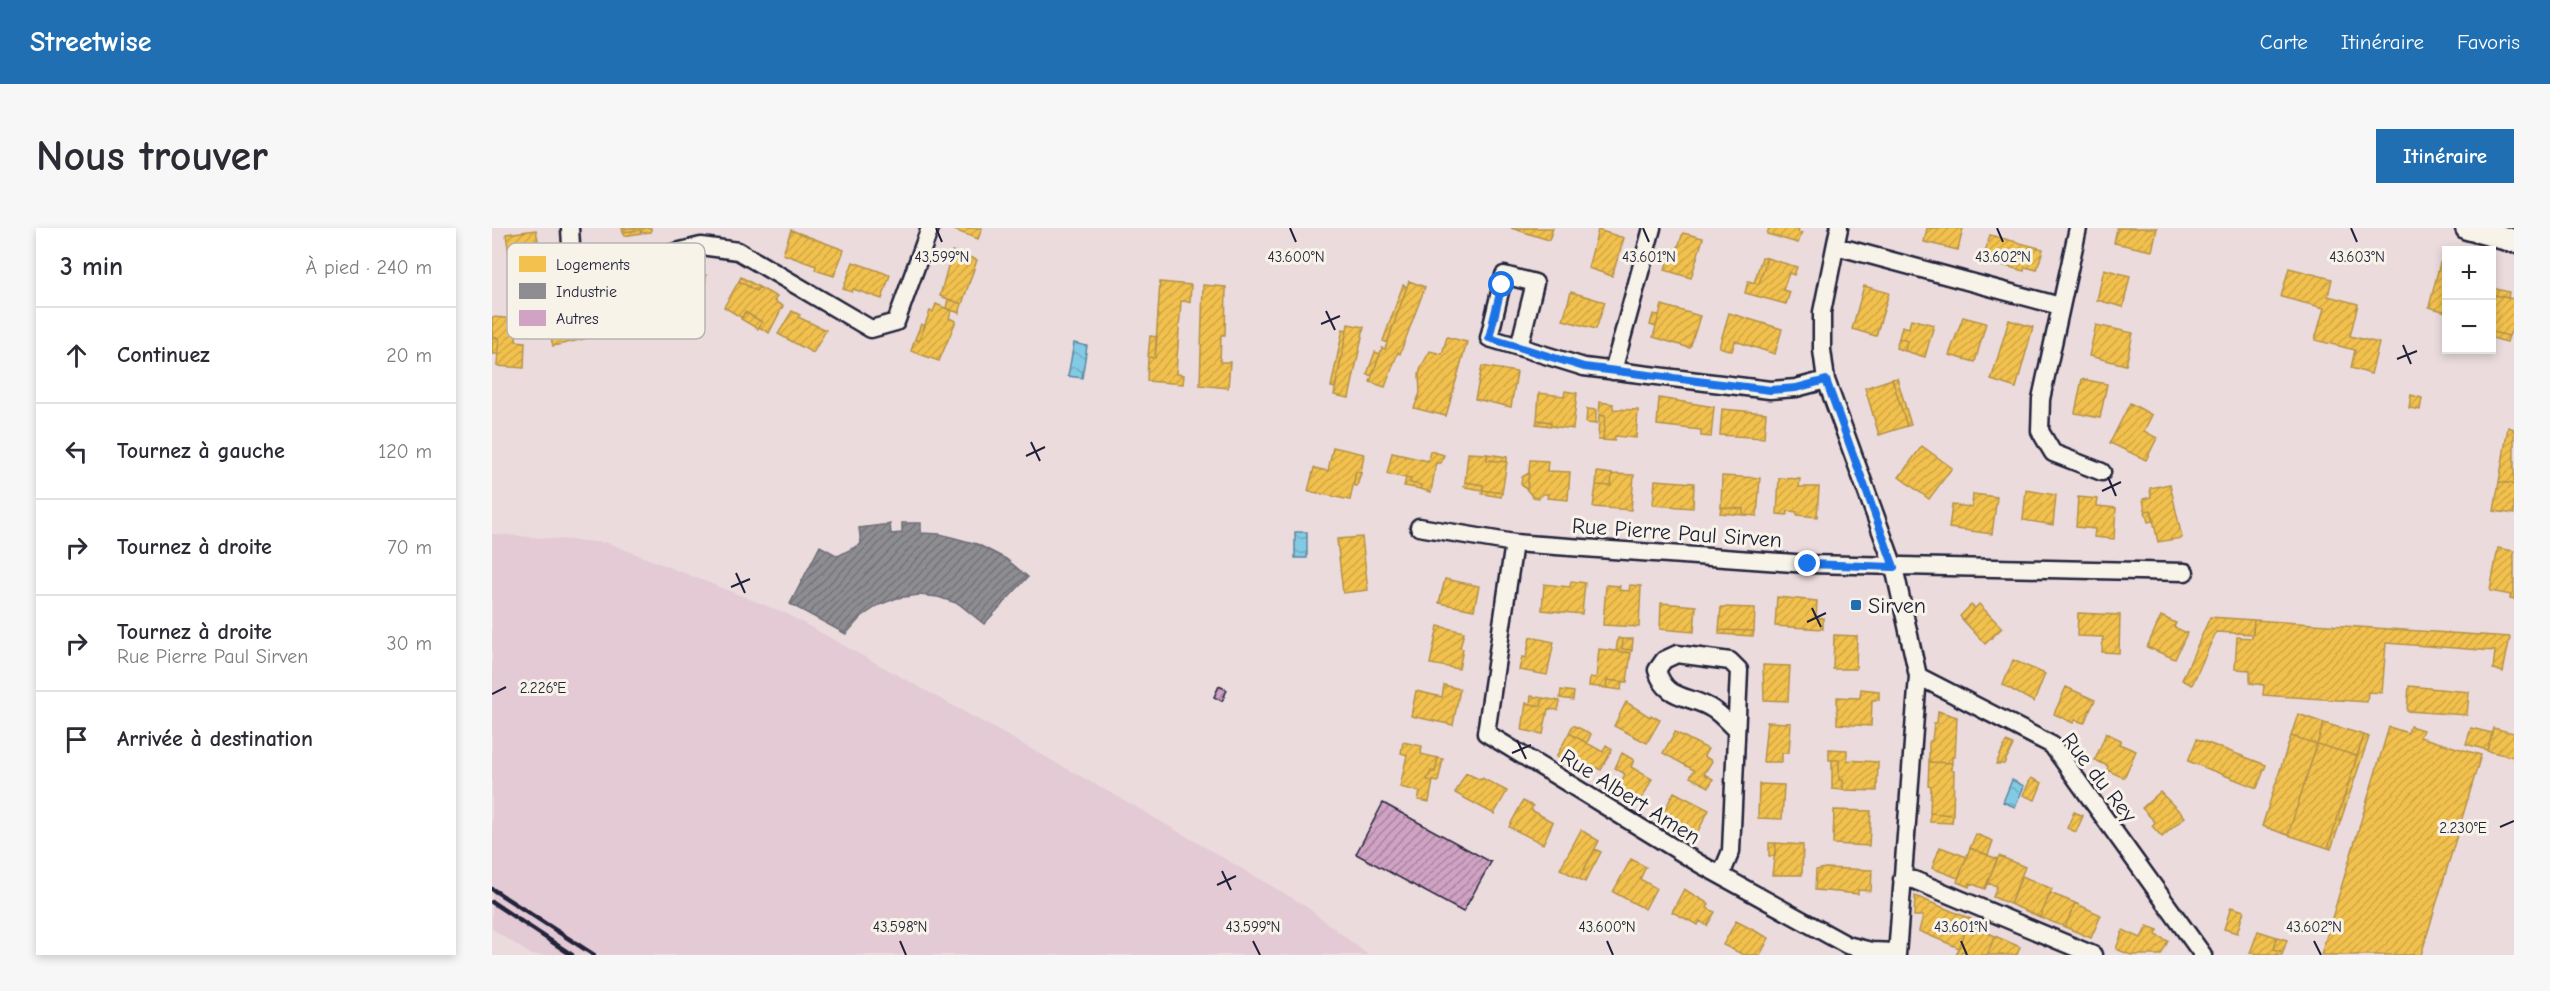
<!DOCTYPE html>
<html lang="fr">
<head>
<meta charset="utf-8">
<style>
  :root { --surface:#fff; --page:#f7f7f7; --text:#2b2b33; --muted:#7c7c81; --line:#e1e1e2; --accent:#1f6fb2 }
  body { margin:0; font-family:"Comic Neue",sans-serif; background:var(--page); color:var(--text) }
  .controls { position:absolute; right:18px; top:18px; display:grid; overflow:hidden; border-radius:0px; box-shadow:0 3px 9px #0003 }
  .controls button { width:54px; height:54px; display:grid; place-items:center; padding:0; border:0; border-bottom:2px solid var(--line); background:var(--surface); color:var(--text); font:30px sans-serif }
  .stop { position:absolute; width:18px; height:18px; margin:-14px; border:4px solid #1a73e8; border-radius:50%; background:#fff }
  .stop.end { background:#1a73e8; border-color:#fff; box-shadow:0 2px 6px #0008 }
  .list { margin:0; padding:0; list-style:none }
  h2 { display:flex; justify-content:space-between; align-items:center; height:78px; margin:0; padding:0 24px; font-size:26px }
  h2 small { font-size:20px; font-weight:400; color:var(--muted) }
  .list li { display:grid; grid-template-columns:39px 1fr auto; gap:18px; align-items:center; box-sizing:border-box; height:96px; padding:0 24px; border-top:2px solid var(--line) }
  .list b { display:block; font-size:22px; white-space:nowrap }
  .list p { margin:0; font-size:20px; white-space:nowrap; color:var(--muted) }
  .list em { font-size:20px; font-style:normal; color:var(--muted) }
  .icon { flex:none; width:33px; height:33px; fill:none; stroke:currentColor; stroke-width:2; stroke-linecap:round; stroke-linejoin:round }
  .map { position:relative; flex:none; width:2022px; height:727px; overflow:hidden; border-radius:0px }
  header { display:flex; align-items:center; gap:36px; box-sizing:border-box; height:84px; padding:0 30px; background:var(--accent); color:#fff }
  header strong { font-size:28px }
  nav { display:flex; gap:33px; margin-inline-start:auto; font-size:21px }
  .intro { display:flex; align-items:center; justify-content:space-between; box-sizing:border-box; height:144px; padding:0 36px }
  h1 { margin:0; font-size:42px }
  .button { padding:15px 27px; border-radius:0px; background:var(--accent); color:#fff; font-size:21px; font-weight:700 }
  main { display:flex; gap:36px; padding:0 36px }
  aside { flex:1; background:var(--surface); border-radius:0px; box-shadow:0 3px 9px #0003 }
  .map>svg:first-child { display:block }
  .built { fill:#e3cad5 }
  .water { fill:url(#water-waves); stroke:#5c87a0; stroke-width:1.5 }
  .homes { fill:url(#homes-hatch); stroke:#b49148; stroke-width:1.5 }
  .industry { fill:url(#industry-hatch); stroke:#6d6d78; stroke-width:1.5 }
  .building { fill:url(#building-hatch); stroke:#22223b; stroke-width:1.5 }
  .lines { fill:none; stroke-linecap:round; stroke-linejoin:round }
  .street-casing { stroke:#22223b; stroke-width:21 }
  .secondary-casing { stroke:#22223b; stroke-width:27 }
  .street { stroke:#f7f3e8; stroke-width:16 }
  .secondary { stroke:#f7f3e8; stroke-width:22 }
  .rail { stroke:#22223b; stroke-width:4.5 }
  .route { stroke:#1a73e8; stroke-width:8 }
  .ticks { fill:none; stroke:#22223b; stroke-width:2 }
  .poi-dot { fill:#1f6fb2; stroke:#f7f3e8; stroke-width:2 }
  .labels { text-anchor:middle; stroke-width:6; stroke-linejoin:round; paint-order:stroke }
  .street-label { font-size:22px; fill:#22223b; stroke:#f7f3e8 }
  .poi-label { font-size:22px; fill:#22223b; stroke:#f7f3e8; text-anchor:start }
  .key { fill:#f7f3e8; stroke:#b7b4b4; stroke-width:1.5 }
  .key-label { font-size:16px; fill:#22223b }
  .ticks-label { font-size:15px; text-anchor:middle; fill:#22223b; stroke:#f7f3e8; stroke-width:6; stroke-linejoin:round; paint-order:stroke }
</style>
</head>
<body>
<header>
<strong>Streetwise</strong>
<nav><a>Carte</a><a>Itinéraire</a><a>Favoris</a></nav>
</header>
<div class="intro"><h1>Nous trouver</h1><a class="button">Itinéraire</a></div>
<main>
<aside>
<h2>3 min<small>À pied · 240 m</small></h2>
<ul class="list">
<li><svg class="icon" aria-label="ahead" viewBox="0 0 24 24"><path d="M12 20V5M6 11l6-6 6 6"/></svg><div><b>Continuez</b></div><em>20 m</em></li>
<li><svg class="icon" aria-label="left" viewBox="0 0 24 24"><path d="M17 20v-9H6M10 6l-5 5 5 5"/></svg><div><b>Tournez à gauche</b></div><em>120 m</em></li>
<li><svg class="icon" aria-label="right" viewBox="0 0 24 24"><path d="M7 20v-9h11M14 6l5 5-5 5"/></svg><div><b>Tournez à droite</b></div><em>70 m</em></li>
<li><svg class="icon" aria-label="right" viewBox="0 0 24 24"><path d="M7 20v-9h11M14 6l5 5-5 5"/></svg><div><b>Tournez à droite</b><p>Rue Pierre Paul Sirven</p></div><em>30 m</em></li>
<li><svg class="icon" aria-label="arrive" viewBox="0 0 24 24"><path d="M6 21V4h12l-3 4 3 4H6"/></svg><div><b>Arrivée à destination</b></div></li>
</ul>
</aside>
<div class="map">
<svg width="2022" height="727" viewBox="0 0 2022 727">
  <defs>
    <pattern id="water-waves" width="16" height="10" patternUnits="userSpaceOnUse" patternTransform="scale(1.5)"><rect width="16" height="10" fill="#83cae4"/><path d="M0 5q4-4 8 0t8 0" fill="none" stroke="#71adc4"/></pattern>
    <pattern id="homes-hatch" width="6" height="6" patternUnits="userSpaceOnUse" patternTransform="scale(1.5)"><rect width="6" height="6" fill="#f2c14e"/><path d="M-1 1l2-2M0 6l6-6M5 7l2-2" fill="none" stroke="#cfa645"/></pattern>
    <pattern id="industry-hatch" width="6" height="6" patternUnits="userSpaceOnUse" patternTransform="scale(1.5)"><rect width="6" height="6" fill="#8d8d92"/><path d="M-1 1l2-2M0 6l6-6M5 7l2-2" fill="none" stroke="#737378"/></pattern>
    <pattern id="building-hatch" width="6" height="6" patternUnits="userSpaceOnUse" patternTransform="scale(1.5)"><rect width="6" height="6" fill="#d0a2c3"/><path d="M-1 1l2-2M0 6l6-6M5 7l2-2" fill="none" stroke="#a884a0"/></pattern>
  </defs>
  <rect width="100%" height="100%" fill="#ebdbdd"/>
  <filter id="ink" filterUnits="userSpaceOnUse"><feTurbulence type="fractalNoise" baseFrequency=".0167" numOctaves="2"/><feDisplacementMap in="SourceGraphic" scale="12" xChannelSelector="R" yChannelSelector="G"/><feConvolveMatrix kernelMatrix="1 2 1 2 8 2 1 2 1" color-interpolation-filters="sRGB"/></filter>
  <g filter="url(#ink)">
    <path class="built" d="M0 306 116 315 293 385 637 575 812 677 876 727H40L0 701Z"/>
    <path class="water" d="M582 115 595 118 590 150 576 148Z
      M803 304H815V330H803Z
      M1520 552 1532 558 1523 579 1511 574Z"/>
    <path class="homes" d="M130 0H159V4L149 5V2L131 4Z
      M462 0H490L486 11 462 2Z
      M1019 0H1061L1057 12Z
      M1277 0H1307L1306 4 1310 5 1306 15 1275 6Z
      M1435 0H1471L1466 22 1432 14Z
      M1625 0H1665L1660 23 1622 15Z
      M44 2 46 12 43 13 48 49 21 52 14 6Z
      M149 2V5L132 8 131 4Z
      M299 2 352 22 342 48 323 42 324 38 291 26Z
      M1106 2 1132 10 1120 48 1096 40Z
      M1191 5 1211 10 1199 50 1173 42 1178 23 1184 25Z
      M1498 7 1551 21 1545 42 1533 39 1532 43 1491 32Z
      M460 23 485 32 470 76 448 68Z
      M1270 29 1275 30 1267 56 1262 55Z
      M1275 30 1305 39 1302 47 1297 45 1291 62 1298 64 1294 76 1253 65 1256 53 1267 56Z
      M361 34 398 47 390 71 361 61 360 64 351 61Z
      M1948 35 1954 37V84L1937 79Z
      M1797 40 1840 51 1836 68 1866 76 1858 108 1887 115 1879 146 1859 140 1863 122 1823 112 1832 80 1789 69Z
      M1612 41 1638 48 1631 79 1605 72Z
      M178 45 214 47 212 73 176 71Z
      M249 49 267 59 264 63 247 53Z
      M247 53 264 63 267 59 285 69 282 73 291 78 277 105 267 99 270 94 253 84 250 90 232 79Z
      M917 53 933 59 908 126 906 124 893 159 878 154 890 120 893 121Z
      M668 54 699 57 698 74 689 73 684 146 692 147 691 156 655 153 656 129 663 130Z
      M711 57 734 59 733 107H729L728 134H738L736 160 708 157Z
      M911 57 915 59 895 115 891 113Z
      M1372 58 1397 65 1384 108 1360 101Z
      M2000 60 2017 64 2016 70 2003 67 2000 79Z
      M1079 64 1113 74 1104 101 1071 92Z
      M2003 67 2022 71V97L2017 108 2000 104V79Z
      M456 71 470 76 467 85 454 80Z
      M444 76 460 83 457 90 464 93 447 133 419 123 423 111 427 113 438 83 441 84Z
      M1170 77 1208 88 1198 120 1161 109Z
      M106 82 105 108 61 118 55 93 67 90 68 92Z
      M300 83 308 87 306 89 334 102 321 125 286 106Z
      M253 84 270 94 266 101 249 91Z
      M1237 85 1290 101 1283 126 1243 113 1240 123 1227 119Z
      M1161 86 1167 87 1164 99 1158 97Z
      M0 89 26 91 24 113 33 114 32 140 5 138 7 110 1 109Z
      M1471 89 1494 95 1483 134 1457 127Z
      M1419 91 1442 97 1433 129 1413 123 1415 113 1407 110 1410 98 1417 100Z
      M1517 92 1541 99 1524 160 1499 152Z
      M429 96 433 98 427 113 423 111Z
      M856 96 872 99 857 170 842 167Z
      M1604 97 1641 105 1634 137 1597 128Z
      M0 101 1 109 7 110 6 126H0Z
      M851 101 855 102 843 160 839 159Z
      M2000 104 2017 108 2015 114 2000 110Z
      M658 108 665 109 663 130 656 129Z
      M955 109 975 114 954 188 922 180 928 165 927 147 929 139 938 123 950 126Z
      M1407 110 1415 113 1413 123 1404 120Z
      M883 124 888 126 880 148 875 146Z
      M990 138 1025 144 1019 179 983 171Z
      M1405 150 1419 197 1415 198 1400 151Z
      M1400 151 1415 198 1387 207 1373 160Z
      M1590 151 1615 156 1608 190 1583 185Z
      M1073 163 1085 165 1081 201 1059 198V194L1045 192 1047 165 1072 168Z
      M1919 167 1930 170 1928 182 1917 180Z
      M1167 170 1222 179 1219 209 1209 208V202L1165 197Z
      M1108 174 1121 176V181L1146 182 1144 210 1123 208 1122 213 1111 212 1113 188 1107 187Z
      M1638 175 1660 187 1652 203 1665 210 1654 232 1618 215Z
      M1095 181 1104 182V196L1094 195Z
      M1230 181 1274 185 1272 210 1228 207Z
      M1107 187 1113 188 1111 212H1106Z
      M1045 192 1059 194V198L1044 196Z
      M2016 199 2022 201V256L2007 254Z
      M1430 218 1460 240 1437 271 1407 249Z
      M841 219 872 226 869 245 864 244 858 272 816 263 822 240 836 243Z
      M938 223 952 227 949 235H944L939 264 928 261 929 257 918 255 919 251 895 246 900 225 936 233Z
      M976 225 995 226V232L1015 234 1010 265 991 262V257L973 254Z
      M995 226 1015 229V234L995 232Z
      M1038 232 1056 233 1055 243 1078 244 1076 272 1055 270 1056 266H1051L1047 270 1041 269 1035 262Z
      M864 244 869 245 865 258 861 257Z
      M1105 244 1120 246 1119 258 1104 257Z
      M1037 245 1035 262 1029 256 1030 249Z
      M1120 246 1142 247 1139 282 1101 279 1104 257 1119 258Z
      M1230 248 1268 250 1265 288 1251 287V281L1229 279Z
      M914 250 919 251 918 255 929 257 928 261 912 258Z
      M1287 250 1308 251 1307 259H1327L1325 289 1305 287V284L1296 283 1295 287 1285 286Z
      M1163 252 1202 255 1201 280 1161 277Z
      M973 254 991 257V262L972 259Z
      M2007 254 2022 256V286L2002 283Z
      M1678 256 1690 310 1666 314 1659 282 1653 283 1651 271 1659 269 1658 260Z
      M991 262 1010 265 1009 269 990 266Z
      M1534 262 1564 267 1561 297 1531 292Z
      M1481 266 1505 269 1500 306 1457 300 1460 277 1480 279Z
      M1586 269 1606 271 1605 278 1624 280 1622 311 1602 309 1603 301 1584 299Z
      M1229 279 1251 281V287L1228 285Z
      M1659 282 1662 293 1656 294 1653 283Z
      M870 309 876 362 851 365 845 311Z
      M2006 320 2022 323V371L2018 370 2019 367 1998 363Z
      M953 351 987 358 982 382 947 375Z
      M1079 353 1093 355 1090 386 1050 382 1052 356 1078 359Z
      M1114 357 1128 358 1127 362 1137 363 1138 357 1149 358 1147 399 1111 397Z
      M1285 369 1325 373 1324 389 1331 390V401L1283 398Z
      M1169 375 1204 378 1202 404 1168 401Z
      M1487 376 1510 400 1493 416 1471 392Z
      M1479 377 1483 380 1471 392 1468 388Z
      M1229 379 1263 380 1262 403 1227 402Z
      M1586 385 1628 387 1627 425 1610 424 1611 409 1585 408Z
      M1669 388 1684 395 1682 399 1695 405 1683 431 1655 419Z
      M1718 389 1762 392 1761 406 1724 404 1700 457 1690 452Z
      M1762 392 2018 409 2011 444 2001 441 2003 423 1894 415 1890 465 1876 464 1875 474 1771 467 1772 457 1758 455V442L1743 441 1745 409 1760 410Z
      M946 398 972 404 968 420 971 421 967 441 938 436Z
      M1227 402 1262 403 1261 408 1227 406Z
      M1342 407 1365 408 1364 441H1341Z
      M1038 409 1062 414 1055 447 1027 442 1030 429 1034 430Z
      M1126 410 1131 411 1130 421 1140 422 1139 425 1124 423Z
      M1131 411H1141L1140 422 1130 421Z
      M1107 421 1139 425 1135 454 1115 452 1114 460 1097 458 1098 449 1104 450Z
      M1521 432 1553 446 1542 474 1511 457Z
      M1271 437 1298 438 1296 473 1272 472Z
      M1115 452 1130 454 1129 462 1114 460Z
      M952 457 968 461 961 497 919 488 924 463 950 469Z
      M1917 458 1977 464 1975 487 1915 483Z
      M1574 459 1603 472 1592 495 1583 492 1581 495 1562 486Z
      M1369 461 1387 463V472H1380L1379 498 1345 496V469L1368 470Z
      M1069 462 1082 464 1081 472 1068 470Z
      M1039 468 1051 470 1049 478 1038 476Z
      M1051 470 1068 473 1066 482 1056 481 1051 506 1030 502 1034 475 1049 478Z
      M1134 474 1158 489 1159 487 1168 492 1155 515 1122 498Z
      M1446 483 1465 489 1463 529H1460V535L1437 534V513H1440L1442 495H1445Z
      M1806 486 1832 495 1825 516 1799 508Z
      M1275 494 1299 495 1297 525H1290V534H1271Z
      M1832 495 1872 507 1865 528 1825 516Z
      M1081 497 1099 506 1095 515 1077 505Z
      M1918 498 1931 502 1928 509 1989 527 1929 727H1829L1897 499 1916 505Z
      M1979 500 2000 505 1995 522 1974 516Z
      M2001 500 2022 505V533V529L1995 523Z
      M1183 504 1216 521 1212 528 1220 533 1212 546 1221 551 1217 559 1198 549 1202 542 1171 525Z
      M1077 505 1111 524 1114 517 1120 521 1109 542 1101 538 1097 546 1074 531 1073 534 1064 529Z
      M1614 505 1629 512 1627 516 1644 523 1632 550 1615 542 1616 538 1603 532Z
      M1872 507 1877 509 1839 621 1836 620Z
      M1799 508 1825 516 1796 607 1770 598Z
      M1705 511 1774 537 1765 560 1696 533Z
      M911 514 930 518 929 526 946 530 943 544 939 543 935 552 941 553 937 574 926 572 928 564 908 559 915 527 909 525Z
      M1514 514 1521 517 1512 536H1504Z
      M1825 516 1865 528 1836 620 1796 607Z
      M1337 521 1355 522V532L1386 534 1385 563 1351 562V552H1347V532H1337Z
      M1130 525 1142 532 1139 539 1160 551 1149 573 1126 560 1133 546 1123 540Z
      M946 530 951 531 946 554 935 552 939 543 943 544Z
      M1340 532H1347V552H1351V562L1340 561Z
      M1437 534 1460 535 1459 542 1462 543 1461 587 1438 585 1439 558 1436 557Z
      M974 545 989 552 990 550 1015 563 1002 586 963 565Z
      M1539 550 1550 555 1543 572 1531 567Z
      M1267 556 1292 557 1290 591 1266 590Z
      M1182 564 1217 582 1205 605 1170 587Z
      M1668 564 1693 589 1670 609 1660 598 1663 594 1650 580Z
      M1031 573 1041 578 1039 582 1061 594 1051 616 1017 599Z
      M1342 582 1379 583 1377 618 1341 616Z
      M1582 584 1591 588 1584 604 1575 600Z
      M1438 585 1461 587 1460 595 1438 594Z
      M1089 602 1107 613 1087 651 1068 641Z
      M1484 606 1501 613 1496 627 1478 620Z
      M1277 615H1284L1283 628H1277Z
      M1284 615 1311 617 1310 647H1280Z
      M1448 619 1475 629 1466 650 1440 640Z
      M1478 620 1505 631 1493 661 1478 655 1477 659 1465 654Z
      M1103 621 1109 624 1093 654 1087 651Z
      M1507 628 1533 639 1518 676 1501 669 1505 658 1495 655Z
      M1139 631 1154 639 1148 651 1164 660 1153 681 1121 664Z
      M1333 640 1380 642 1379 663 1366 662V666L1323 662 1324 642Z
      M1530 648 1560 661 1548 689 1518 676Z
      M1192 661 1217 676 1215 680 1223 684 1215 698 1208 693 1206 697 1180 684Z
      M1558 665 1583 675 1573 699 1548 689Z
      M1423 668 1479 691 1467 720 1427 703 1431 688H1422Z
      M1583 675 1609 687 1599 710 1573 699Z
      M1739 679 1752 683 1745 705 1732 701Z
      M1244 693 1277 710 1268 727H1252L1231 717Z
      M1477 696 1503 708 1495 727H1480L1470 723 1468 727H1464Z
      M1655 698 1666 702 1664 707 1676 713 1669 727H1639L1624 721 1631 702 1649 710Z
      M1766 703 1785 709 1782 721 1791 724 1790 727 1758 725Z
      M1503 708 1528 719 1525 727H1495Z
      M1785 709 1795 712 1791 724 1782 721Z"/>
    <path class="industry" d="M410 295H429V305L448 306 485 316 514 331 536 349 492 396 467 376 446 369 427 367 405 370 387 377 369 389 354 406 298 376 328 318 346 328 369 316 367 300 398 296 399 306 410 305Z"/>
    <path class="building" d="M727 458 735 462 730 473 722 469Z
      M891 575 999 634 971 684 864 626Z"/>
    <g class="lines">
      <g class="street-casing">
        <path id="street" d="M78 0 80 34 96 43 119 40 209 18 246 23 379 101 404 94 438 0
          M1347 0 1330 84V122L1334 152 1402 339 1426 448 1405 727
          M1586 0 1549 171 1548 203 1561 225 1610 244
          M1344 18 1568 78
          M1027 119 997 110 1012 47 1043 55 1027 119 1092 139 1278 162 1304 160 1334 152
          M1121 143 1160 0
          M927 299 1022 315 1316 336 1693 344
          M1022 315 994 505 1208 636 1355 717 1379 723 1405 724
          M1426 448 1560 517 1711 727
          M1229 647 1239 623 1247 442 1238 433 1185 426 1172 432 1165 442C1174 474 1199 466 1222 482 1230 487 1237 496 1244 502
          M1410 651 1422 652 1601 727"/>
      </g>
      <g class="secondary-casing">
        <path id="secondary" d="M1975 0 2022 13"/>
      </g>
      <use href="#street" class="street"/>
      <use href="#secondary" class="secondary"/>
      <path class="rail" d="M0 661 102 727
        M0 674 80 727"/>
    </g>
  </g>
  <g class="lines" filter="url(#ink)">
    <path class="route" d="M1010 57 997 110 1092 139 1278 162 1304 160 1334 152 1402 339 1316 336"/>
  </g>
  <path class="ticks" d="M444 0 450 14M798 0 804 14M1151 0 1157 14M1505 0 1511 14M1859 0 1865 14M834 83 843 102M829 96 848 88M1911 117 1919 136M1905 131 1925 123M539 214 548 233M534 228 553 219M1616 249 1624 268M1610 263 1629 254M244 345 253 365M239 359 258 351M1320 380 1329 399M1315 394 1334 385M0 466 14 459M1025 512 1034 531M1020 525 1039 517M2008 599 2022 593M730 643 739 662M725 657 744 648M408 713 414 727M761 713 768 727M1115 713 1121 727M1469 713 1475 727M1822 713 1829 727"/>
  <rect class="poi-dot" x="1358" y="371" width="12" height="12" rx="3"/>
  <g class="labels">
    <g class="street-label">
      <text transform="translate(1185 304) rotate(4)" y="8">Rue Pierre Paul Sirven</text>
      <text transform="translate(1608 549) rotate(52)" y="8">Rue du Rey</text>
      <text transform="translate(1139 568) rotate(32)" y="8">Rue Albert Amen</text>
    </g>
    <g class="poi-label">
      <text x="1376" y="385">Sirven</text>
    </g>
  </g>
  <rect x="15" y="15" width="198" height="96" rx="9" class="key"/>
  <rect x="27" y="28" width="27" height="16" fill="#f2c14e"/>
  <rect x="27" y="55" width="27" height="16" fill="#8d8d92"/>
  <rect x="27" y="82" width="27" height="16" fill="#d0a2c3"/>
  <g class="key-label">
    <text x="64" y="42">Logements</text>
    <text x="64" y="69">Industrie</text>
    <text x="64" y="96">Autres</text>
  </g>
  <g class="ticks-label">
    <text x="450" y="34">43.599°N</text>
    <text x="804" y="34">43.600°N</text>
    <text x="1157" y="34">43.601°N</text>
    <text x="1511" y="34">43.602°N</text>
    <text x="1865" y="34">43.603°N</text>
    <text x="51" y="465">2.226°E</text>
    <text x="1971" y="605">2.230°E</text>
    <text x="408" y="704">43.598°N</text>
    <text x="761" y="704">43.599°N</text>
    <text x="1115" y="704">43.600°N</text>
    <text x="1469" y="704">43.601°N</text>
    <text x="1822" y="704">43.602°N</text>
  </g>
</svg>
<div class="controls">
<button>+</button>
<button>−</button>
</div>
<div class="stop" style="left:1010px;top:57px"></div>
<div class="stop end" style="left:1316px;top:336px"></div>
</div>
</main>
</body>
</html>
